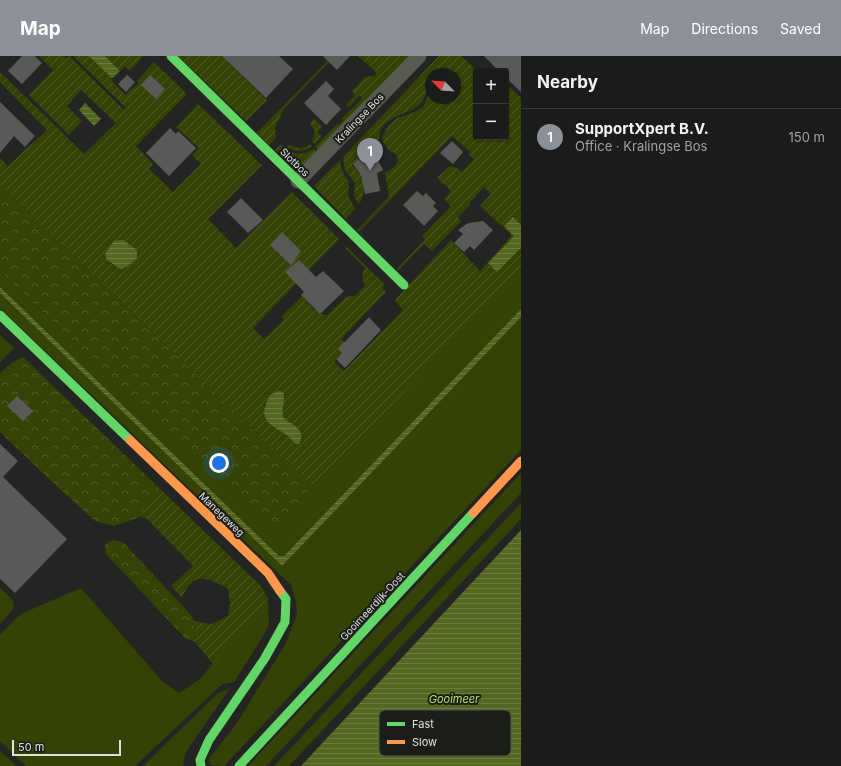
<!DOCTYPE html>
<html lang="en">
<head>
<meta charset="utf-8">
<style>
  :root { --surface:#1b1c1a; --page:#282927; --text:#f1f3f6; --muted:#a0a1a2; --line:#393a39; --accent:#8c9099 }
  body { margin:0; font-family:Inter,sans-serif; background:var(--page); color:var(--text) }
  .controls { position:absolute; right:12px; top:12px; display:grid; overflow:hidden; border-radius:4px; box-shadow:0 1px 3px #0004 }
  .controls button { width:36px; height:36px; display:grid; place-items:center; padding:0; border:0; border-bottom:1px solid var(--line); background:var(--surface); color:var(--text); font:20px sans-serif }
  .compass { position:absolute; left:425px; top:12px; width:36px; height:36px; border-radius:50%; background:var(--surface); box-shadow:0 1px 3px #0004; rotate:295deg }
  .scale { position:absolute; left:12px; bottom:10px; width:109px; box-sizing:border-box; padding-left:4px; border:2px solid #dee0dc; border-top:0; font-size:11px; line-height:14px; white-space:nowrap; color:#dee0dc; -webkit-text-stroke:3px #1b1d18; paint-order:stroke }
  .you { position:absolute; left:219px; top:407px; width:14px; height:14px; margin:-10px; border:3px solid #fff; border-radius:50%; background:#1a73e8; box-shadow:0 0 0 6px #1a73e833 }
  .badge { display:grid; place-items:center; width:26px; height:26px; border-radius:50%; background:var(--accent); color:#fff; font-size:13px; font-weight:700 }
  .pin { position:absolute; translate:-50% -33px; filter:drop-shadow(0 1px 2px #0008) }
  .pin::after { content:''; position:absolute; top:21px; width:14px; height:12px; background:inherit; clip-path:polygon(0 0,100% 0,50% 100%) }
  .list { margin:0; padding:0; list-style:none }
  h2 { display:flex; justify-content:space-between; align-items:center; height:52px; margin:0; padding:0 16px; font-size:17px }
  h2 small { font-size:13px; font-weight:400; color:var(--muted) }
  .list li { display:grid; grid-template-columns:26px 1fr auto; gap:12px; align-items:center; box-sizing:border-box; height:56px; padding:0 16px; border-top:1px solid var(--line) }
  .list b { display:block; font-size:15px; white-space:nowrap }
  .list p { margin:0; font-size:13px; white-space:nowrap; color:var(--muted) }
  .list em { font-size:13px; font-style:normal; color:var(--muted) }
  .map { position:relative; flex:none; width:521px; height:710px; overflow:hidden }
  header { display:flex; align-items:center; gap:24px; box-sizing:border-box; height:56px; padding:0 20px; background:var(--accent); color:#fff }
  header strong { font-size:19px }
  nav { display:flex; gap:22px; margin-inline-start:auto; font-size:14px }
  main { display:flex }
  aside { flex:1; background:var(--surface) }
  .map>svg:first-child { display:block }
  .green { fill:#344205 }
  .forest { fill:url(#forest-crowns) }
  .garden { fill:url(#garden-furrows) }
  .water { fill:url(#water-rules) }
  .building { fill:#595a57 }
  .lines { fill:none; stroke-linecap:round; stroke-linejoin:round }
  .street { stroke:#575a50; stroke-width:15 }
  .fast { stroke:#63d668; stroke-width:9 }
  .slow { stroke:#ff974d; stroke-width:9 }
  .labels { text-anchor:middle; stroke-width:4; stroke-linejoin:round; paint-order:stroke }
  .street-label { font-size:10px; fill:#dee0dc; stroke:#1b1d18 }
  .water-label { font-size:11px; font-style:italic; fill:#bbe060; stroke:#1b1d18 }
  .key { fill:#1b1d18; stroke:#565853; stroke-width:1 }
  .key-label { font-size:11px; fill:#dee0dc }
</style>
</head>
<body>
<header>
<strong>Map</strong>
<nav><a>Map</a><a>Directions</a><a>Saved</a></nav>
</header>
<main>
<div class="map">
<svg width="521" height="710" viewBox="0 0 521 710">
  <defs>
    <pattern id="forest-crowns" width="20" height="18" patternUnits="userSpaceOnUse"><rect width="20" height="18" fill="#344205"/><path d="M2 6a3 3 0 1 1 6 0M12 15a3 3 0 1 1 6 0" fill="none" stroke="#515d29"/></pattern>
    <pattern id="garden-furrows" width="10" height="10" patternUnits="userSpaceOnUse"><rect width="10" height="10" fill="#344205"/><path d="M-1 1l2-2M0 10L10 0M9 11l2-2" fill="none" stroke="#515d29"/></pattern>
    <pattern id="water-rules" width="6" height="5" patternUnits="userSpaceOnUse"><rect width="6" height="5" fill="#536721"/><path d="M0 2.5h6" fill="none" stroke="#6b7c41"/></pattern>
  </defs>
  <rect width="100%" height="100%" fill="#242522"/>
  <path class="green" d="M521 214V253L284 500H279L0 231V215L271 474 457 281Z
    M0 237 282 510 521 261V394L224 710 211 709 209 703 237 667 286 587 297 558 296 546 291 529 0 252Z
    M0 279 14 292 0 306Z
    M521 417V437L269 707 265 710H248Z
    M521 447V463L289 710H274Z
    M0 532C19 549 18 549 0 568Z
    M81 532 162 625 179 637 200 623 268 542 269 569 262 582 234 626 223 628 217 633 135 710H26L0 685V579L14 564 23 557Z
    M230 632 186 696 183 707 184 710H143L217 638Z
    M0 695 17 710H0Z"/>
  <path class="forest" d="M0 129 313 431 271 474 0 215Z
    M23 301 152 425 155 436 140 461 114 470 95 465 48 422 0 376V317L13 306Z
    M112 484 123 486 192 560 194 565 195 586 185 582 106 498 105 489Z"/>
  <path class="garden" d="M39 0H64L66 3 69 0 124 54 126 52 73 0H143L130 15 125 10 111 24 125 39 139 27 137 25 154 6 187 38 136 90 153 108 149 113 173 136 201 108 192 99 199 92 176 71 198 48 262 109 208 163 236 192 292 136 339 183 253 272 264 283 284 264 281 261 302 240 313 253 326 260 346 241 352 240 354 241 365 230C362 223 361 219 365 212L345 192 346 190 385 229 382 232 386 236 341 283 345 287 342 297 334 306 344 315 403 254 395 244 451 184 480 215 512 179 480 150 491 138 484 131 470 146V149L458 161 461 165 432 195 424 188 398 215 397 213 425 184 422 180 451 150 444 143 451 135 437 122 450 110 455 111 462 116 474 103 468 98 470 96 452 80 359 176 357 174 389 141 385 117 392 113 398 106 397 100 394 97 388 94 383 86 382 81 387 72 397 62 415 56 423 51 431 35V42H455V18H431V26H426L425 31 427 36C424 40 423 46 419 49 406 60 378 60 379 84 380 88 383 92 383 96L378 98 375 101 367 94 352 109C355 112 358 115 361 119 365 125 365 144 358 148L354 139 355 127 345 114 343 101 439 0H461L477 15H476V81H506V28L521 42V214L457 281 313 431 0 129V102L8 110 47 74 0 26V16L84 98 116 67 81 34 67 50 82 65 69 79 29 39 53 14Z
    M178 0H232L227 5 267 44 246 65Z
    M323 0H335L283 54 275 72 276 82 269 89 257 77 327 5Z
    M358 0H411L320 95 315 91 337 68 339 69 343 65 342 62 362 43 361 40H359L349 51 346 49 355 39 352 35 365 21 375 20 376 16Z
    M314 63 322 71 318 76 322 81 315 88 312 86 315 75 310 67Z
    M310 88 312 90C303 97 297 96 287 91L289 89 299 92 305 91Z
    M281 89C291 98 302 101 314 93L318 97 306 110 295 112 275 94Z
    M340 104C340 113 344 119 349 126L348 139 355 153 346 163 314 130Z
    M152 425 261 530 268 542 213 608 195 586 194 565 211 568 228 560 230 547 228 533C207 521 193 515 182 542L171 530 193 510 146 462 140 461 155 436Z"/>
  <path class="water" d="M89 0H105L120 15 112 22Z
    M85 47 101 63 94 70 79 54Z
    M513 161 521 169V192L497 216 488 207 514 180 504 170Z
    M123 184 137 194V202L128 210 121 213 107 204 105 198 114 185Z
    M0 231 279 500H284L521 253V261L282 510 0 237Z
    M278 335 283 336C286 344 281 352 283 361 292 370 307 372 299 388L294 387C286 372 257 372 266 348 269 341 271 338 278 335Z
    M521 474V710H301Z"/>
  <path class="building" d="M22 0H35L42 7 22 28 8 15Z
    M222 0H279L293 13 266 42Z
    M323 0H350L337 14Z
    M484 0H521V36L506 22V15H499Z
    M127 19 135 26 126 36 118 28Z
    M150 19 165 33 156 43 141 29Z
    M326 25 334 33 328 40 341 53 326 69 304 47Z
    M0 46 35 80 25 91 14 80 0 97Z
    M170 72 176 78 178 75 196 92 169 120 146 97Z
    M452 85 463 96 453 108 440 97Z
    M364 98 371 105 377 102 383 114 377 117 380 135 365 138 361 119 353 108Z
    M417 135 423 140 426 137 436 147 433 150 438 155 424 170 403 149Z
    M241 142 263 164 248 177 227 156Z
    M483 165 493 174 474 194 470 190 464 196 454 187 463 178 458 174 468 167Z
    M282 176 301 195 291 209 270 189Z
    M299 204 316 221 323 215 344 235 320 258 301 239 304 236 285 216Z
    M369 261 381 274 345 312 336 303 342 297 338 293Z
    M17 340 33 355 23 365 7 350Z
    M0 388 18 405 3 421 67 483 15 537 0 523Z"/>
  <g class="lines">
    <path class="street" d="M298 125 419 0"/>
    <path class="fast" d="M171 0 404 229
      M0 259 130 384
      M201 710 200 704 209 684 265 602 285 566 286 543 280 535
      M239 710 473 457"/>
    <path class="slow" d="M130 384 268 517 280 535
      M473 457 521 405"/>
  </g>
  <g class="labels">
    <g class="street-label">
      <text transform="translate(359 62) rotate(-46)" y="4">Kralingse Bos</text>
      <text transform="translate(295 106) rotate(44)" y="4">Slotbos</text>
      <text transform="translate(222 458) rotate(44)" y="4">Manegeweg</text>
      <text transform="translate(372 550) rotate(-47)" y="4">Gooimeerdijk-Oost</text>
    </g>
    <g class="water-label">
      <text x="454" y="647">Gooimeer</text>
    </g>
  </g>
  <rect x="379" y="654" width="132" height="46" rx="6" class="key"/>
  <rect x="387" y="666" width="18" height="4" fill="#63d668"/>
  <rect x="387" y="684" width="18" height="4" fill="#ff974d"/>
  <g class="key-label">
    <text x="412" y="672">Fast</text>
    <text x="412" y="690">Slow</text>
  </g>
</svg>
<div class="controls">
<button>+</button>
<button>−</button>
</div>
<svg class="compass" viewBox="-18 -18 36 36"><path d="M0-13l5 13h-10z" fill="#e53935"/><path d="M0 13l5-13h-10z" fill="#a0a1a2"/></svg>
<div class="scale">50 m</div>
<div class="you"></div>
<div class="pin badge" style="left:370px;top:115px">1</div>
</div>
<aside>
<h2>Nearby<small></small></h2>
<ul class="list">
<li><span class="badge">1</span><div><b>SupportXpert B.V.</b><p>Office · Kralingse Bos</p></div><em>150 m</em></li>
</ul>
</aside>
</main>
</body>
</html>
